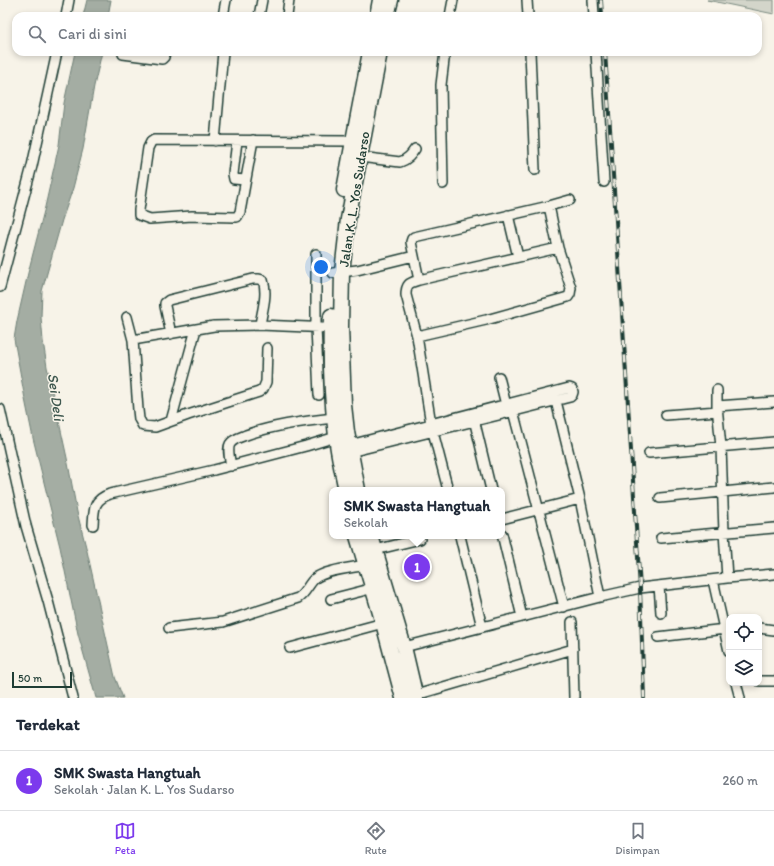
<!DOCTYPE html>
<html lang="id">
<head>
<meta charset="utf-8">
<style>
  :root { --surface:#fff; --page:#f6f6f7; --text:#1f2937; --muted:#747a83; --line:#e0e1e3; --accent:#7c3aed }
  body { margin:0; font-family:Itim,sans-serif; background:var(--page); color:var(--text) }
  .controls { position:absolute; right:12px; bottom:12px; display:grid; overflow:hidden; border-radius:8px; box-shadow:0 2px 6px #0003 }
  .controls button { width:36px; height:36px; display:grid; place-items:center; padding:0; border:0; border-bottom:1px solid var(--line); background:var(--surface); color:var(--text); font:20px sans-serif }
  .scale { position:absolute; left:12px; bottom:10px; width:60px; box-sizing:border-box; padding-left:4px; border:2px solid #1f3d34; border-top:0; font-size:11px; line-height:14px; white-space:nowrap; color:#1f3d34; -webkit-text-stroke:3px #f7f3e8; paint-order:stroke }
  .you { position:absolute; left:321px; top:267px; width:14px; height:14px; margin:-10px; border:3px solid #fff; border-radius:50%; background:#1a73e8; box-shadow:0 0 0 6px #1a73e833 }
  .badge { display:grid; place-items:center; width:26px; height:26px; border-radius:50%; background:var(--accent); color:#fff; font-size:13px; font-weight:700 }
  .pin { position:absolute; translate:-50% -50%; border:2px solid #fff; box-shadow:0 1px 4px #0006 }
  .popup { position:absolute; left:329px; top:487px; width:176px; height:52px; box-sizing:border-box; display:grid; place-content:center; border-radius:8px; background:var(--surface); filter:drop-shadow(0 1px 3px #0005); font-size:13px; white-space:nowrap; color:var(--muted) }
  .popup b { font-size:15px; color:var(--text) }
  .popup::after { content:''; position:absolute; left:50%; top:100%; margin-left:-8px; border:8px solid transparent; border-top-color:var(--surface) }
  .list { margin:0; padding:0; list-style:none }
  h2 { display:flex; justify-content:space-between; align-items:center; height:52px; margin:0; padding:0 16px; font-size:17px }
  h2 small { font-size:13px; font-weight:400; color:var(--muted) }
  .list li { display:grid; grid-template-columns:26px 1fr auto; gap:12px; align-items:center; box-sizing:border-box; height:60px; padding:0 16px; border-top:1px solid var(--line) }
  .list b { display:block; font-size:15px; white-space:nowrap }
  .list p { margin:0; font-size:13px; white-space:nowrap; color:var(--muted) }
  .list em { font-size:13px; font-style:normal; color:var(--muted) }
  .icon { flex:none; width:22px; height:22px; fill:none; stroke:currentColor; stroke-width:2; stroke-linecap:round; stroke-linejoin:round }
  .map { position:relative; flex:none; width:774px; height:698px; overflow:hidden }
  .search { position:absolute; background:var(--surface); box-shadow:0 2px 6px #0003; left:12px; right:12px; top:12px; height:44px; display:flex; align-items:center; gap:10px; box-sizing:border-box; padding:0 14px; border-radius:12px; color:var(--muted); font-size:15px }
  .sheet { height:112px; background:var(--surface) }
  nav { display:flex; justify-content:space-around; align-items:center; box-sizing:border-box; height:56px; border-top:1px solid var(--line); background:var(--surface); font-size:11px; color:var(--muted) }
  nav a { display:grid; justify-items:center; gap:2px }
  nav .on { color:var(--accent) }
  .map>svg:first-child { display:block }
  .green { fill:#d3d5ca; stroke:#79897f }
  .water { fill:#a4ada3; stroke:#6f8077 }
  .lines { fill:none; stroke-linecap:round; stroke-linejoin:round }
  .minor-casing { stroke:#1f3d34; stroke-width:12 }
  .highway-casing { stroke:#1f3d34; stroke-width:17 }
  .minor { stroke:#f7f3e8; stroke-width:9 }
  .highway { stroke:#f7f3e8; stroke-width:14 }
  .rail-casing { stroke:#1f3d34; stroke-width:4 }
  .rail { stroke:#f7f3e8; stroke-width:2.5; stroke-dasharray:8; stroke-linecap:butt }
  .labels { text-anchor:middle; stroke-width:3; stroke-linejoin:round; paint-order:stroke }
  .street-label { font-size:14px; fill:#1f3d34; stroke:#f7f3e8 }
  .water-label { font-size:15px; font-style:italic; fill:#405950; stroke:#f7f3e8 }
</style>
</head>
<body>
<div class="map">
<svg width="774" height="698" viewBox="0 0 774 698">
  <rect width="100%" height="100%" fill="#f7f3e8"/>
  <filter id="ink" filterUnits="userSpaceOnUse"><feTurbulence type="fractalNoise" baseFrequency=".025" numOctaves="2"/><feDisplacementMap in="SourceGraphic" scale="8" xChannelSelector="R" yChannelSelector="G"/><feConvolveMatrix kernelMatrix="1 2 1 2 8 2 1 2 1" color-interpolation-filters="sRGB"/></filter>
  <g filter="url(#ink)">
    <path class="green" d="M707 0H774V14Z"/>
    <path class="water" d="M87 0H111L108 16H83Z
      M75 52H102L94 86 83 149 73 188 62 220 42 291 41 317 43 341 47 367 67 458 77 512 87 551 115 677 123 698H96L78 634 60 547 33 438 25 399 14 339 17 321 28 273 45 207 59 145 64 103Z"/>
    <g class="lines">
      <g class="minor-casing">
        <path id="minor" d="M527 0 528 16
          M593 0 594 16
          M66 16 69 0
          M223 16 226 0
          M259 16 262 0
          M287 16 289 0
          M450 16 453 0
          M530 52 535 170
          M596 52 604 182
          M123 54 162 59 164 57 165 52
          M253 140 240 212 237 217H235L192 216 150 219 139 215V210L148 148 151 142 154 140 353 141
          M215 141 223 52
          M237 141 233 174 234 179 245 180
          M360 157 400 162C408 159 411 155 415 149
          M443 184 441 85 445 52
          M508 215 518 257
          M316 254V327L319 395
          M333 273 357 270 414 256
          M419 280 411 242 412 239 414 237 549 206 570 200
          M0 287 32 166 57 52
          M127 317 133 340 138 410 139 419 143 426 155 427 188 415 259 392 263 389 266 382 267 348
          M171 334 165 306V303L169 300 253 279H259L263 280C268 294 262 311 260 325
          M417 336 486 320 568 297 570 294 571 288 558 248 549 206
          M133 340 214 326 260 325 331 328
          M499 377 506 405
          M717 390V406
          M556 401 580 499 600 597
          M512 407 564 607
          M0 409 26 526 48 601 73 698
          M473 415 491 490
          M666 415 718 411
          M171 421 196 329
          M346 453 570 397 572 395 573 392 572 389 569 388 346 446
          M649 453 774 442
          M231 466C230 460 227 449 230 444 233 439 241 437 246 435 274 425 304 421 334 418
          M448 490 431 424 417 336 406 295C406 283 410 283 419 280L558 248
          M660 498 774 487
          M502 519 580 499
          M93 525C94 509 93 500 110 494L214 470 306 446 336 437
          M502 534 522 617
          M460 536 482 627
          M661 538 774 528
          M375 550 420 539
          M727 578 724 532 721 447 717 406 774 402
          M713 580 729 651
          M659 586 661 613
          M331 599 378 587
          M572 622 574 698
          M169 628 223 622 298 598C305 594 308 585 314 579 325 570 351 568 366 565
          M759 628 774 630
          M658 637 725 629
          M404 647 600 597 640 588 727 578 774 574
          M290 648 387 622
          M759 681H774
          M736 683 740 698
          M416 695 573 649"/>
      </g>
      <g class="highway-casing">
        <path id="highway" d="M377 16 380 0
          M387 16 391 0
          M344 190 353 141 370 52
          M331 316C330 356 331 396 336 436 338 454 342 472 346 490
          M358 490 347 432 344 405 341 327 342 272 348 219 380 52
          M357 536 383 623 403 698
          M371 536 404 647 416 698"/>
      </g>
      <use href="#minor" class="minor"/>
      <use href="#highway" class="highway"/>
      <g class="rail-casing">
        <path id="rail" d="M601 0 602 16
          M605 52 640 588 644 698"/>
      </g>
      <use href="#rail" class="rail"/>
    </g>
  </g>
  <g class="labels">
    <g class="street-label">
      <text transform="translate(354 199) rotate(-81)" y="5">Jalan K. L. Yos Sudarso</text>
    </g>
    <g class="water-label">
      <text transform="translate(56 397) rotate(82)" y="5">Sei Deli</text>
    </g>
  </g>
</svg>
<div class="controls">
<button><svg class="icon" aria-label="locate" viewBox="0 0 24 24"><circle cx="12" cy="12" r="6"/><path d="M12 2v4M12 18v4M2 12h4M18 12h4"/></svg></button>
<button><svg class="icon" aria-label="layers" viewBox="0 0 24 24"><path d="M12 4l9 5-9 5-9-5zM3 14l9 5 9-5"/></svg></button>
</div>
<div class="scale">50 m</div>
<div class="you"></div>
<div class="pin badge" style="left:417px;top:567px">1</div>
<div class="popup"><b>SMK Swasta Hangtuah</b>Sekolah</div>
<div class="search"><svg class="icon" aria-label="search" viewBox="0 0 24 24"><circle cx="10" cy="10" r="6"/><path d="M15 15l6 6"/></svg>Cari di sini</div>
</div>
<section class="sheet">
<h2>Terdekat<small></small></h2>
<ul class="list">
<li><span class="badge">1</span><div><b>SMK Swasta Hangtuah</b><p>Sekolah · Jalan K. L. Yos Sudarso</p></div><em>260 m</em></li>
</ul>
</section>
<nav>
<a class="on"><svg class="icon" aria-label="map" viewBox="0 0 24 24"><path d="M3 6l6-2 6 2 6-2v14l-6 2-6-2-6 2zM9 4v14M15 6v14"/></svg>Peta</a>
<a><svg class="icon" aria-label="directions" viewBox="0 0 24 24"><path d="M12 3l9 9-9 9-9-9zM9 14v-3h6M13 9l2 2-2 2"/></svg>Rute</a>
<a><svg class="icon" aria-label="saved" viewBox="0 0 24 24"><path d="M7 4h10v16l-5-4-5 4z"/></svg>Disimpan</a>
</nav>
</body>
</html>
